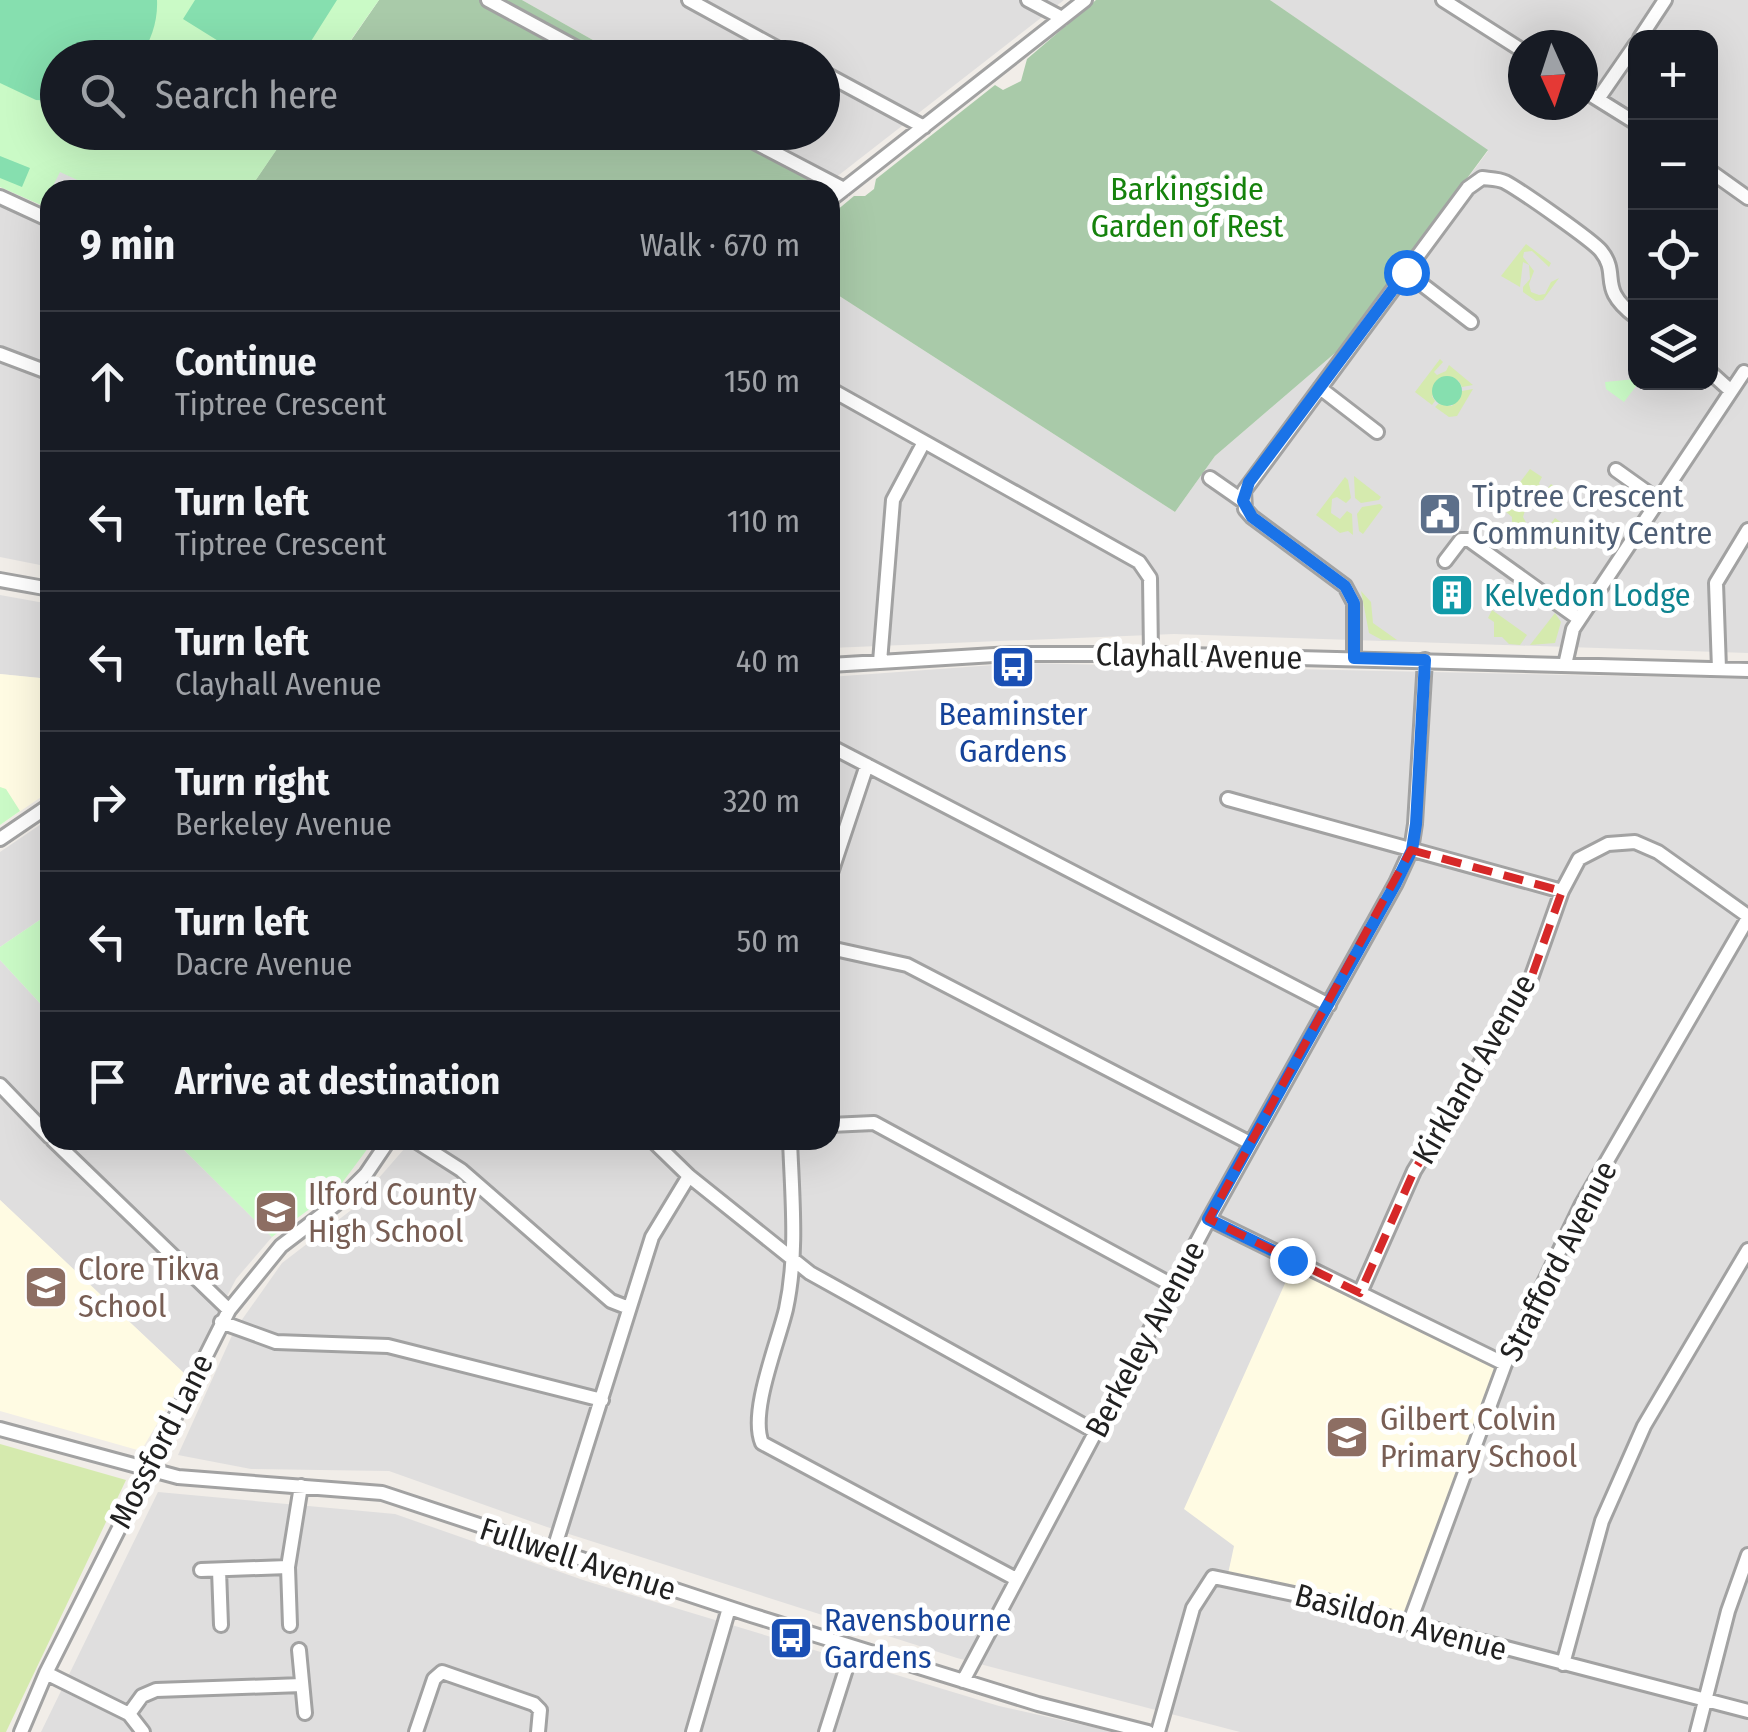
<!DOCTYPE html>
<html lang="en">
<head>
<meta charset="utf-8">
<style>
  :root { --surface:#171b24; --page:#242831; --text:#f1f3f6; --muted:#9ea1a6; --line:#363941 }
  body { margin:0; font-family:"Fira Sans Condensed",sans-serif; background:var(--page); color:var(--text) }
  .controls { position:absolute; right:30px; top:30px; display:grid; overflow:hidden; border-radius:20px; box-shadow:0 10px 40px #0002 }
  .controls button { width:90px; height:90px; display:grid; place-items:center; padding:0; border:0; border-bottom:2px solid var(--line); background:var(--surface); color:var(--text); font:50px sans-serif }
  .compass { position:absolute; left:1508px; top:30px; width:90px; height:90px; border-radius:50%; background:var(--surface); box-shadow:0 10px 40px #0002; rotate:177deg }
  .stop { position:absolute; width:30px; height:30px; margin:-22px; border:8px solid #1a73e8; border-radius:50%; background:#fff }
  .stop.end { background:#1a73e8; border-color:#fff; box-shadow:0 2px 10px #0008 }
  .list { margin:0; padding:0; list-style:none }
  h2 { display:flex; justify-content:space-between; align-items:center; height:130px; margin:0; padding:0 40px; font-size:42px }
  h2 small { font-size:32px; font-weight:400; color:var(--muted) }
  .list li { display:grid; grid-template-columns:65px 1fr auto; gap:30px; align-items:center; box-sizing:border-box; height:140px; padding:0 40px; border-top:2px solid var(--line) }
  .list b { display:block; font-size:38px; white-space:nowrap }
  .list p { margin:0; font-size:32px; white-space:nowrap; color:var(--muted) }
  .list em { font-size:32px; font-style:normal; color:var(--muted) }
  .icon { flex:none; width:55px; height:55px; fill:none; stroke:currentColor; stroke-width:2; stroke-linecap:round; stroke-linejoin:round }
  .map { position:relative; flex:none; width:1748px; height:1732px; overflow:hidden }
  .search { position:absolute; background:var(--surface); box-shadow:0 10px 40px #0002; left:40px; top:40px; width:800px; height:110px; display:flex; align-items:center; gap:25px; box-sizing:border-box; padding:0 35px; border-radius:55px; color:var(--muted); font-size:38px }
  .panel { position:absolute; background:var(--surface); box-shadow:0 10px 40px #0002; left:40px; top:180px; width:800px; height:970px; border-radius:30px }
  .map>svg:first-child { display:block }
  .residential { fill:#dfdede; fill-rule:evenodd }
  .education { fill:#fffbe3 }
  .grass { fill:#d5eaae }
  .cemetery { fill:#a9caa9 }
  .park { fill:#cafac6 }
  .pitch { fill:#86dfaf }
  .parking { fill:#e1e1e1 }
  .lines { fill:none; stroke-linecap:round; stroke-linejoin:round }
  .minor-casing { stroke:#a2a2a2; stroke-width:18 }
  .minor { stroke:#fff; stroke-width:12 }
  .route { stroke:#1a73e8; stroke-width:12 }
  .marked { fill:none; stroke:#d62828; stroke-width:8; stroke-dasharray:20 12; stroke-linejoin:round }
  .labels { text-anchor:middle; stroke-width:10; stroke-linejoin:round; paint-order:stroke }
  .park-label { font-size:32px; fill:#15820c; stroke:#fff }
  .service-label { font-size:32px; fill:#4e5e75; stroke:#fff; text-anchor:start }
  .culture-label { font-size:32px; fill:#0d838f; stroke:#fff; text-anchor:start }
  .street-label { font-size:32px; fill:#212121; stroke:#fff }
  .transit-label { font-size:32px; fill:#164399; stroke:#fff }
  .education-label { font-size:32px; fill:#785e54; stroke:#fff; text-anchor:start }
</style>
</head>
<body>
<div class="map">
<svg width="1748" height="1732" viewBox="0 0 1748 1732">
  <rect width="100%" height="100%" fill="#f1ede8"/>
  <path class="residential" d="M522 0H1064L835 178 755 133 822 132V58L623 57Z
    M1270 0H1748V653L1174 634 830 648V290L1175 512 1215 456 1342 347 1488 151ZM1636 38H1710V382H1636ZM1523 45H1583V105H1523Z
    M0 203 50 225V567L0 557Z
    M0 595 50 604V679L0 674Z
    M1021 663 1748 679V1732H1240L957 1658 547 1527 389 1471 251 1469 178 1455 234 1331 282 1263 350 1211 412 1140H830V677ZM1235 1546 1322 1600 1227 1578Z
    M50 818V913L0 947V852Z
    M0 960 50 1014V1140H174L272 1237 236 1279 186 1375 0 1200Z
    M158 1492 395 1514 586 1581 999 1706 1114 1732H41Z"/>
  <path class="education" d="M0 674 50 679V791L0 825Z
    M0 1200 186 1375 141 1451 0 1411Z
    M1295 1261 1505 1364 1409 1624 1227 1579 1234 1546 1184 1509Z"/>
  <path class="grass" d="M1526 244 1551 263 1549 267 1532 251 1524 252 1523 257 1534 271 1529 284 1531 292 1539 295 1545 294 1551 282 1559 278 1543 300 1536 301 1523 292V287L1530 279 1529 265 1523 262 1520 287 1501 276Z
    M1440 359 1443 362 1434 372 1437 375 1446 371 1449 365 1473 385 1462 387 1458 380 1432 396 1435 401 1432 405 1415 392Z
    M1473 389 1457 416 1449 417 1435 407 1438 404 1452 406 1462 391Z
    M1530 469 1542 477 1539 483 1541 488 1547 489 1551 484 1567 496V502L1559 504 1554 511 1544 502 1529 504 1526 491 1515 489Z
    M1354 476 1381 497 1379 500 1361 503 1355 498Z
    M1345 477 1348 480 1351 498 1346 503 1337 497 1332 499 1331 513 1340 519 1347 511 1352 514 1353 535 1348 531 1340 533 1316 515Z
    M1510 495 1514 505 1526 507 1523 517 1530 530H1546L1555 518 1566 526 1555 541 1558 544 1555 549 1512 522V517L1505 511 1504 503Z
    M1380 504 1383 507 1363 534 1359 531 1357 514 1362 507Z
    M1361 591 1371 602 1373 623 1397 640H1382L1369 633Z
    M1492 610 1527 635 1520 645 1509 644 1502 637H1494V622L1488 618Z
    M1555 613 1561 622 1555 643 1530 645Z
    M0 1444 126 1480 6 1732H0Z"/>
  <path class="cemetery" d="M379 0H522L623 57 339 58Z
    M1096 0H1270L1488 150 1342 347 1215 456 1175 512 830 290V216L854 196H865L874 189 876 179 995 85 1003 90 1021 81 1027 59Z
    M288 132 755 133 835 178 820 190H290L280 186 277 190H249Z"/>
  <path class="park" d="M0 0H379L339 57 58 58V132L288 133 249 190H50V209L0 187Z
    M1635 379 1637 385 1624 402 1606 389 1605 382Z
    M0 787 6 789 20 811 0 825Z
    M50 913V1014L0 960V947Z
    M174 1140H374L339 1187 272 1237Z"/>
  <path class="pitch" d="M0 0H157C158 21 151 41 140 57L58 58 57 101 36 100 0 83Z
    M195 0H337L301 57H244L183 19Z
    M0 156 30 168 22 187 0 178Z
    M1432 391a15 15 0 1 1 30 0a15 15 0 1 1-30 0Z"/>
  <path class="parking" d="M60 172 99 190H51Z"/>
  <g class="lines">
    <g class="minor-casing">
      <path id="minor" d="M488 0 595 58
        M689 0 795 58
        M1028 0 1062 18
        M1443 0 1523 51
        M1640 38 1665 0
        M822 72 924 127
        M1583 90 1636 123
        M1598 99 1636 44
        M735 132 844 189
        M1710 171 1748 198
        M0 197 50 220
        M830 200 1085 0
        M1406 272 1471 322
        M0 354 50 373
        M1710 372 1731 391
        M1320 388 1377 432
        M830 389 1139 562 1150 578 1151 654
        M1616 470 1658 500
        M1210 478 1243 501
        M1445 561 1461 540H1469L1579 619
        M0 580 50 589
        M1354 658V603L1345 586 1252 517 1245 509 1244 491 1468 188 1482 178C1490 179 1499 179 1505 182 1520 190 1592 240 1601 251 1621 276 1596 287 1636 317
        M880 662 893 500 924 442
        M830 665 1011 654H1151L1748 670
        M1565 665 1573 629 1744 372
        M1719 669 1716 583 1748 530
        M830 746 1329 1005
        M1228 799 1562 891
        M0 839 50 805
        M830 876 867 765
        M830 948 907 965 1250 1143
        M0 1085 50 1137
        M830 1125 874 1123 1174 1286
        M53 1140 229 1310
        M414 1140 461 1170 611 1301 629 1308
        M652 1140 689 1176 810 1273 1096 1432
        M790 1140C792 1196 798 1253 786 1309 778 1343 749 1412 762 1443L1016 1579
        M1209 1219 1505 1364
        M1360 1293 1414 1171 1529 984 1562 891 1579 859 1608 844 1635 842 1658 852 1748 916
        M221 1322 276 1342 388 1346 602 1400
        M0 1429 178 1477 382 1493 751 1615 1038 1704 1148 1732
        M553 1552 652 1237 689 1176
        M201 1570 288 1567
        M219 1570 221 1625
        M1409 1624 1505 1364 1582 1204 1748 918
        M290 1625 288 1567 301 1486
        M299 1650 305 1713
        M1563 1664 1602 1521 1644 1426 1748 1250
        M46 1673 129 1714 143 1732
        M963 1681 1209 1219 1396 883 1411 850 1415 824 1425 660
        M129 1714 142 1696 156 1690 302 1685
        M21 1732 46 1673 229 1310 281 1246 336 1204 366 1174 389 1140
        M416 1732 434 1679 442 1672 534 1704 540 1710 538 1732
        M693 1732 729 1608
        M826 1732 853 1647
        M1158 1732 1193 1608 1213 1577 1322 1600 1748 1711
        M1697 1732 1728 1611 1748 1555"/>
    </g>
    <use href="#minor" class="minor"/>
  </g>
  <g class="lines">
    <path class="route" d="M1292 1260 1208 1219 1396 883 1412 850 1416 824 1425 660 1354 658V603L1345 586 1252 517 1243 501 1249 482 1406 272"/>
  </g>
  <path class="marked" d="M1411 850 1562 891 1529 984 1414 1171 1360 1293 1209 1219Z"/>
  <defs>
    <g id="civic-square" transform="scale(2.25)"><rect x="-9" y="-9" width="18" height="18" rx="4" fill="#5c6f8a" stroke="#fff"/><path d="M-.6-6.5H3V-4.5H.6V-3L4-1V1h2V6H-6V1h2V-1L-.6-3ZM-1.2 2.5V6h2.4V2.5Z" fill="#fff"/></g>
    <g id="building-square" transform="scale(2.25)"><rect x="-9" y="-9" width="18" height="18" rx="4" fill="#0f9aa8" stroke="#fff"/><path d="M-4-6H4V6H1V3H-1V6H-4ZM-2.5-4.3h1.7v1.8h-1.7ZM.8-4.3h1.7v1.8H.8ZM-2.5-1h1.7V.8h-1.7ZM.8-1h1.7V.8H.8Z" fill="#fff"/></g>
    <g id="bus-square" transform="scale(2.25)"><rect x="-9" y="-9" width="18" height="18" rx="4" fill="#1a4fb4" stroke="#fff"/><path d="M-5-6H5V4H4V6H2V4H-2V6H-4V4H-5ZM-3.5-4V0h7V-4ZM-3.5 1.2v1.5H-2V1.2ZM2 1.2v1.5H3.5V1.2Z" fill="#fff"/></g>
    <g id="school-square" transform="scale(2.25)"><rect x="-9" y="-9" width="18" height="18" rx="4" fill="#8d6e63" stroke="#fff"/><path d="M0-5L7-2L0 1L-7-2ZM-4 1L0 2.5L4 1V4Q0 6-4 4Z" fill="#fff"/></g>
  </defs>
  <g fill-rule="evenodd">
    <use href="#civic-square" x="1440" y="514"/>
    <use href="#building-square" x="1452" y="595"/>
    <use href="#bus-square" x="1013" y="667"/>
    <use href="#school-square" x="276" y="1212"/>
    <use href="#school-square" x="46" y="1287"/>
    <use href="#school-square" x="1347" y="1437"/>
    <use href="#bus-square" x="791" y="1638"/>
  </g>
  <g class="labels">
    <g class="park-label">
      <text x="1187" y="200">Barkingside<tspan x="1187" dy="37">Garden of Rest</tspan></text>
    </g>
    <g class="service-label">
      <text x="1472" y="507">Tiptree Crescent<tspan x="1472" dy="37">Community Centre</tspan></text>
    </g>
    <g class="culture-label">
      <text x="1484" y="606">Kelvedon Lodge</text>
    </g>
    <g class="street-label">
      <text transform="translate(1199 656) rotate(1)" y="11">Clayhall Avenue</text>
      <text transform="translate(1474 1069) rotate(-60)" y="11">Kirkland Avenue</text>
      <text transform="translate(1558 1261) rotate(-63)" y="11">Strafford Avenue</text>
      <text transform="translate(1145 1339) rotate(-62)" y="11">Berkeley Avenue</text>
      <text transform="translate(161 1441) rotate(-63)" y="11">Mossford Lane</text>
      <text transform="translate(578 1559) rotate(18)" y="11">Fullwell Avenue</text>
      <text transform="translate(1401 1622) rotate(15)" y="11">Basildon Avenue</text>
    </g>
    <g class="transit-label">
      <text x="1013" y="725">Beaminster<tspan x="1013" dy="37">Gardens</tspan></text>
      <text x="824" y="1631" text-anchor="start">Ravensbourne<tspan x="824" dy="37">Gardens</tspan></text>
    </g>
    <g class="education-label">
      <text x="308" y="1205">Ilford County<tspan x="308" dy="37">High School</tspan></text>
      <text x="78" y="1280">Clore Tikva<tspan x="78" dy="37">School</tspan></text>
      <text x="1380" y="1430">Gilbert Colvin<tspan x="1380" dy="37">Primary School</tspan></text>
    </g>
  </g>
</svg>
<div class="controls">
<button>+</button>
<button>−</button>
<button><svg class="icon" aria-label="locate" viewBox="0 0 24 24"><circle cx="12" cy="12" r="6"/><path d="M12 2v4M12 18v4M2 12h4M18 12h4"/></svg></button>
<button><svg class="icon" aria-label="layers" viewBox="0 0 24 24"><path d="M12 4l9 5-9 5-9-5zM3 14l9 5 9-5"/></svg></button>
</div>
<svg class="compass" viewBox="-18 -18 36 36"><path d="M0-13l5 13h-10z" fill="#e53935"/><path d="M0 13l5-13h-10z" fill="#9ea1a6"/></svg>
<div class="stop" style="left:1406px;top:272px"></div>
<div class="stop end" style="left:1292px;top:1260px"></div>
<div class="search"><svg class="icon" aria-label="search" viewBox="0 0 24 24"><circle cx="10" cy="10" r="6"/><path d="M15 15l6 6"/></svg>Search here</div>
<section class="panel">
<h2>9 min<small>Walk · 670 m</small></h2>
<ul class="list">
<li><svg class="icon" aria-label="ahead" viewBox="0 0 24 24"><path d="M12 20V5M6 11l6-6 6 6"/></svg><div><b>Continue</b><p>Tiptree Crescent</p></div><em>150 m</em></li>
<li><svg class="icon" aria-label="left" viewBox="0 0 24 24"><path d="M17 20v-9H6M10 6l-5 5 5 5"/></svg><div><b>Turn left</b><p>Tiptree Crescent</p></div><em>110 m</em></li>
<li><svg class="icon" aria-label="left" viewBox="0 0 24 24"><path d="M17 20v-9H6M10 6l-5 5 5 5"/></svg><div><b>Turn left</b><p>Clayhall Avenue</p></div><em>40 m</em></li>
<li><svg class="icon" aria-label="right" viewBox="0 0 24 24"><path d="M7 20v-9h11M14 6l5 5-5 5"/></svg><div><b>Turn right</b><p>Berkeley Avenue</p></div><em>320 m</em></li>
<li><svg class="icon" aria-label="left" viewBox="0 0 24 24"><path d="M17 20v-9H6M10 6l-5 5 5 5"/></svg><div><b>Turn left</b><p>Dacre Avenue</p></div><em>50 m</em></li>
<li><svg class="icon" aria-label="arrive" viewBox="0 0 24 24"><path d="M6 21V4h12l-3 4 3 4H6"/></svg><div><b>Arrive at destination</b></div></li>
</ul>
</section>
</div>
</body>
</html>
